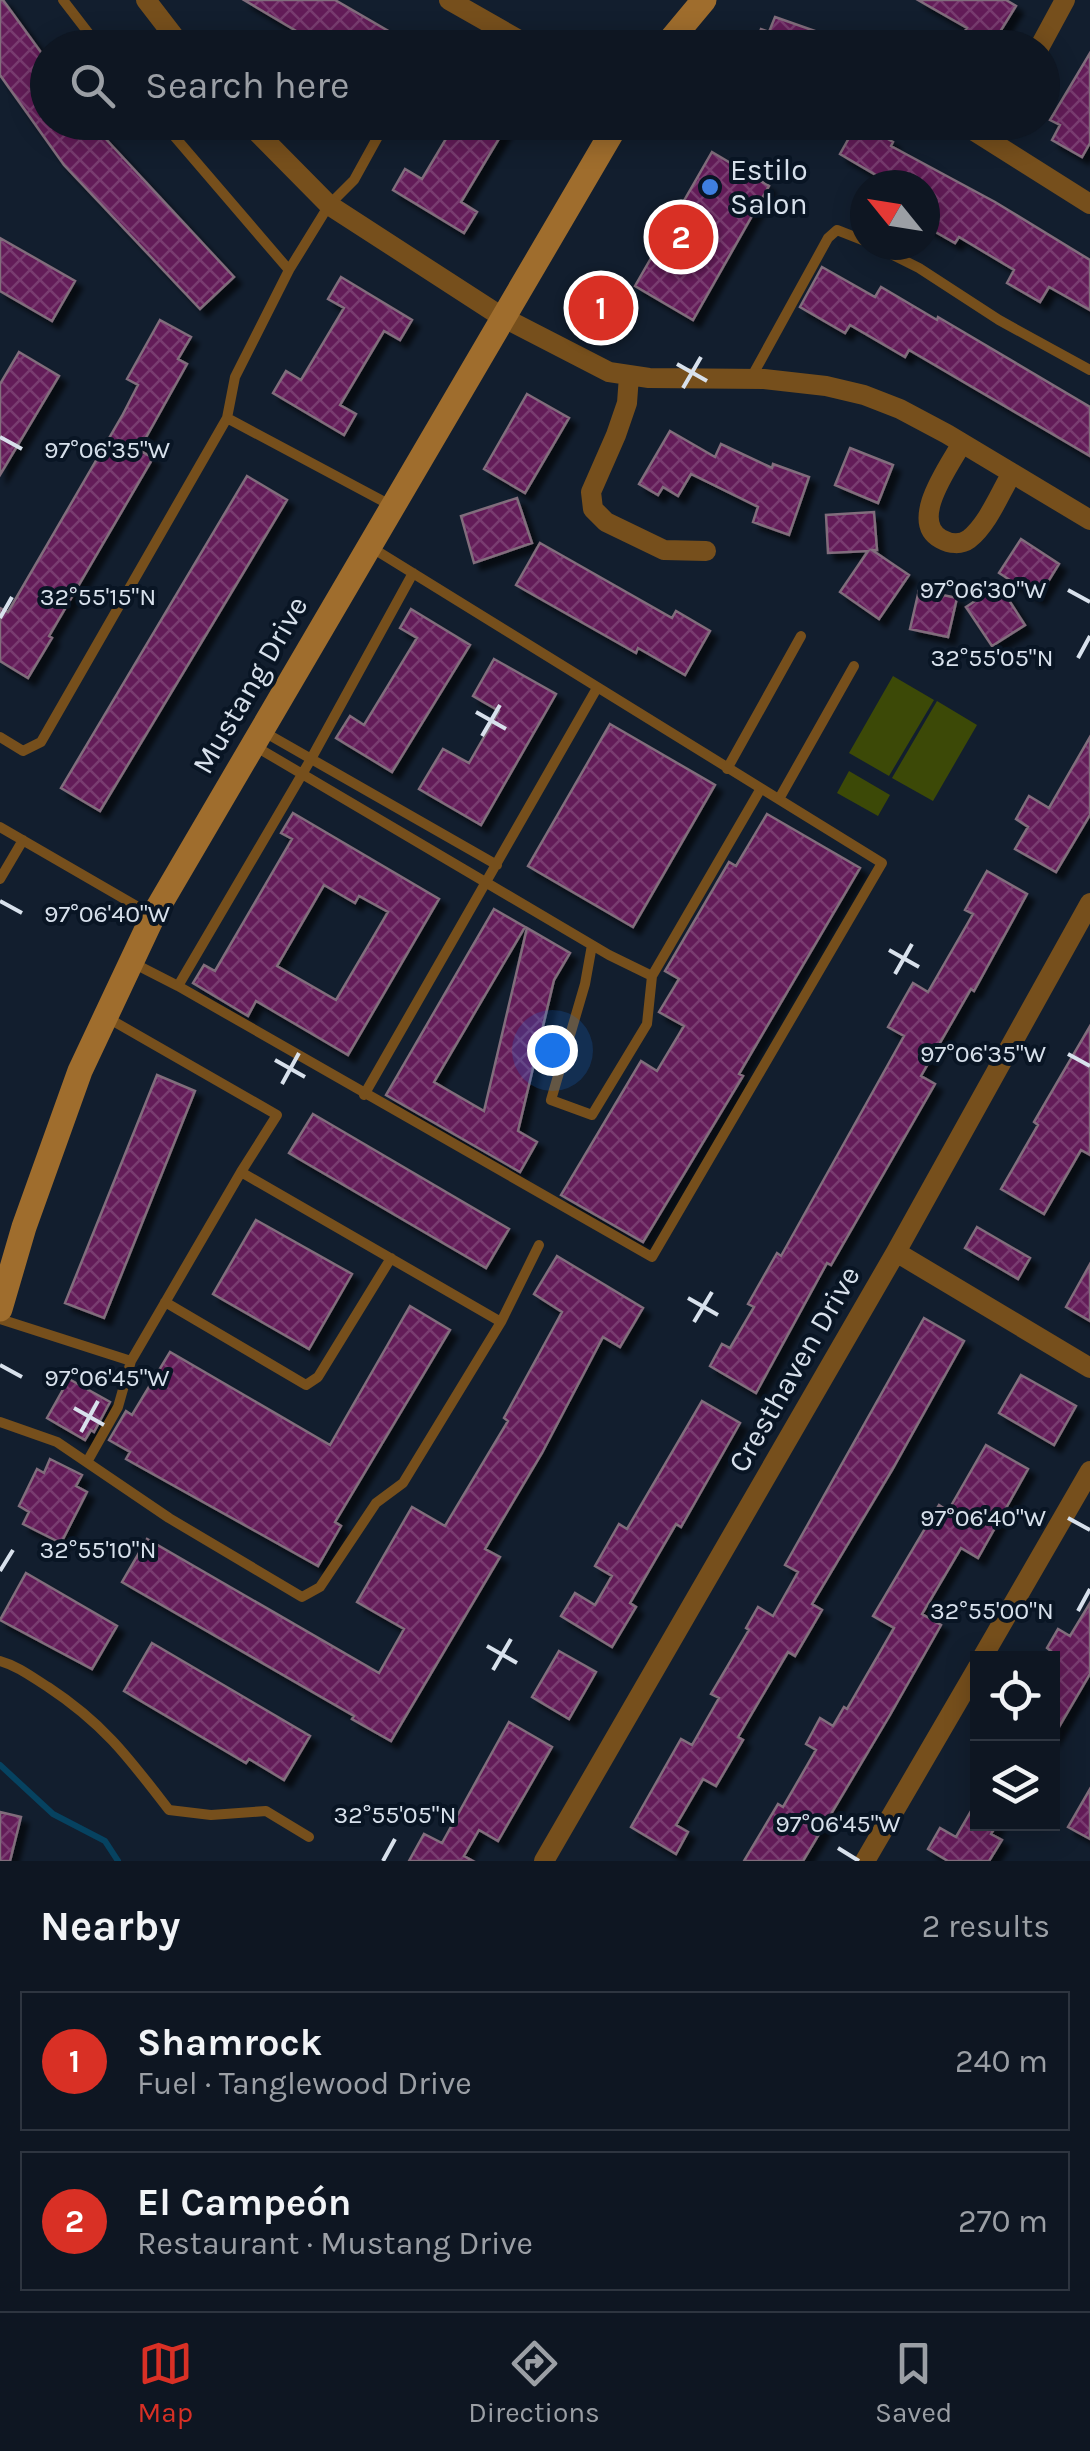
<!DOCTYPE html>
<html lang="en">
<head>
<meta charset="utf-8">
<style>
  :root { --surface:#0e1622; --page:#171f2a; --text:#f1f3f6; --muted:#9b9fa5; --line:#2e3540; --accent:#d93025 }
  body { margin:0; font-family:Karla,sans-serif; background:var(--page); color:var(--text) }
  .controls { position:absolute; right:30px; bottom:30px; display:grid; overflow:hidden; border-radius:0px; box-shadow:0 5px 25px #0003 }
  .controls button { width:90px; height:90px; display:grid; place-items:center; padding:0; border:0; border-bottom:2px solid var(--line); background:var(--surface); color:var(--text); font:50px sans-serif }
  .compass { position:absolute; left:850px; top:170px; width:90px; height:90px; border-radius:50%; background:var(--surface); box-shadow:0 5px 25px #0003; rotate:300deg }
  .you { position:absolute; left:552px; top:1050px; width:35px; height:35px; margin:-25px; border:8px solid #fff; border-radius:50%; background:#1a73e8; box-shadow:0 0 0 15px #1a73e833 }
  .badge { display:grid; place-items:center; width:65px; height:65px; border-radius:50%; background:var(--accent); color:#fff; font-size:32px; font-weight:700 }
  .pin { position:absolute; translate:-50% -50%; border:5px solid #fff; box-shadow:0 2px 10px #0006 }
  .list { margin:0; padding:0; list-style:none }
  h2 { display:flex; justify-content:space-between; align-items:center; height:130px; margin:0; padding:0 40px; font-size:42px }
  h2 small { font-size:32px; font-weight:400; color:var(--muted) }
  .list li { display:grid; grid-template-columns:65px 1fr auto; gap:30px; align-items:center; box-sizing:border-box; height:140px; margin:0 20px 20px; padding:0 20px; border:2px solid var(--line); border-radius:0px }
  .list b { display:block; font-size:38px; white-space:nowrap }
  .list p { margin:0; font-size:32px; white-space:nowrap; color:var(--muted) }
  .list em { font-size:32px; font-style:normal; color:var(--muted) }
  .icon { flex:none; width:55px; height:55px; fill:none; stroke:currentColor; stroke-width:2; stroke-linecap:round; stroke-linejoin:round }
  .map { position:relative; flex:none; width:1090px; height:1861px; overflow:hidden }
  .search { position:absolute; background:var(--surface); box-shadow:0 5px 25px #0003; left:30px; right:30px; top:30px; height:110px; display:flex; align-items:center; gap:25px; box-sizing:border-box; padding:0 35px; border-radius:55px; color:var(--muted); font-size:38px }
  .sheet { height:450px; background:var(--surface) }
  nav { display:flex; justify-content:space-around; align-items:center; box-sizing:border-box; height:140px; border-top:2px solid var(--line); background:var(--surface); font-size:28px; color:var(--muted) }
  nav a { display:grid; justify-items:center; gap:5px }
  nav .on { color:var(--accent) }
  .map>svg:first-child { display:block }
  .green { fill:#3c4907 }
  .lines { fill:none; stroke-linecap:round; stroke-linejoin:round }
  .stream { stroke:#064260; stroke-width:6 }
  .building { fill:url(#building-cross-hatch); stroke:#816d7c; stroke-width:2.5; fill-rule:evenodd; filter:url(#shadow) }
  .lane { stroke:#764f1c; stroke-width:10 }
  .street { stroke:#764f1c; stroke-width:20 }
  .secondary { stroke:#9f6d2d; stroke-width:25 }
  .ticks { fill:none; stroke:#d8e1ec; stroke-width:4 }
  .shop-dot { fill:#3f7fe0; stroke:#091524; stroke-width:4 }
  .labels { text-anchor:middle; stroke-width:8; stroke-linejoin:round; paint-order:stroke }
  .poi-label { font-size:30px; fill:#d8e1ec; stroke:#091524; text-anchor:start }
  .street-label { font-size:30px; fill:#d8e1ec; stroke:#091524 }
  .ticks-label { font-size:25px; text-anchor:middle; fill:#d8e1ec; stroke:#091524; stroke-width:8; stroke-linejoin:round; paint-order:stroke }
</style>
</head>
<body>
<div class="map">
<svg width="1090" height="1861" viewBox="0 0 1090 1861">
  <defs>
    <pattern id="building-cross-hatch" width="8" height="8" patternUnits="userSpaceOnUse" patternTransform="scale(2.5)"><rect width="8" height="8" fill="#631b58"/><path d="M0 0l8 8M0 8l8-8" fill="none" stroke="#793c70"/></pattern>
    <filter id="shadow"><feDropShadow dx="7" dy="7" stdDeviation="2.5" flood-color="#0009"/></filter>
  </defs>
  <rect width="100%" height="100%" fill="#121e2e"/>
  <path class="green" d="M893 676 934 700 889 776 849 753Z
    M937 701 977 725 933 801 892 778Z
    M849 771 890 795 878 816 837 793Z"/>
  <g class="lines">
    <path class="stream" d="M0 1765 53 1814 105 1841 118 1861"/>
  </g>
  <path class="building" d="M0 0H3L48 62V122H90L234 277 200 309 64 165 0 75Z
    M244 0H335L390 32 380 48H325Z
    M918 0H1006L1016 6 990 48H969L959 41 967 28Z
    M775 17 855 45 854 48H754L761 29 769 32Z
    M1090 53V143L1082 157 1052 140 1060 125 1050 120Z
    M456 122H509L461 202 477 212 464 233 393 190 405 169 422 179Z
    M858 122 893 142 891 146 995 202 1090 260V310L1049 287 1040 302 1007 283 1014 270 959 237 955 243 925 226V185H893L840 154Z
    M712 152 769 186 693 320 635 286Z
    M0 238 75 281 52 321 0 291Z
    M822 267 875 297 881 287 937 320 938 317 1090 407V456L909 350 905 357 850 325 845 333 800 307Z
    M341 277 412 320 400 340 384 331 340 405 356 414 344 435 273 393 286 371 301 380 344 308 328 299Z
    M160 320 191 337 178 359 187 364 139 450 153 458 49 636 52 638 28 678 0 661V608L8 612 122 416 138 385 127 379Z
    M19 352 59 376 0 475V384Z
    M527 394 569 418 525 493 484 469Z
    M670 431 715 457 721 444 772 468 773 464 809 477 789 535 753 522 758 507 691 474 678 496 663 487 658 495 639 484Z
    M850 448 893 465 878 503 835 485Z
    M247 476 287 500 100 811 61 788Z
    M517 498 532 543 474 563 461 516Z
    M874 512 877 550H872L909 575 879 619 840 592 868 551 828 553 826 515Z
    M1021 539 1059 564 1038 598 999 573Z
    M540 543 672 618 676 611 710 631 685 675 638 648 636 653 516 585Z
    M999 585 1025 625 992 646 966 607Z
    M919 590 957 598 948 637 910 629Z
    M411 609 470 645 392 772 336 738 350 716 364 725 417 638 400 628Z
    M494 659 556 694 481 825 419 789 443 749 469 763 499 711 473 696Z
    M610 724 715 785 633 927 528 866Z
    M1090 737V815L1056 872 1015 849 1028 827 1016 819 1029 796 1049 808Z
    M293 813 439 899 348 1055 256 1001 248 1016 193 983 204 965 215 971 292 839 281 833ZM324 885 355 903 359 896 388 912 336 1000 277 966Z
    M767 814 860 868 739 1074 743 1076 643 1242 561 1195 641 1061 657 1071 684 1026 659 1012 679 979 665 971 729 862 736 866Z
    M987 871 1027 894 974 991 971 989 921 1076 935 1084 831 1265 827 1263 756 1393 710 1366 722 1344 730 1348 754 1307 748 1304 777 1253 781 1256 904 1036 888 1027 913 983 928 992 973 914 965 910Z
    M494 909 525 927 434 1082 484 1111 527 928 570 953 554 980 518 1131 537 1142 520 1172 386 1095Z
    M1090 1026V1155L1081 1150 1044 1214 1001 1189 1038 1125 1034 1122Z
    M157 1075 195 1091 104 1318 65 1303Z
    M313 1114 509 1229 486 1268 289 1153Z
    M256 1220 352 1274 309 1349 213 1294Z
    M977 1227 1030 1258 1018 1279 965 1248Z
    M557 1256 643 1308 620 1347 603 1337 542 1453 485 1549 500 1557 391 1741 352 1719 354 1716 122 1582 147 1539 379 1673 404 1629 357 1602 412 1507 445 1526 508 1421 504 1418 562 1312 534 1294Z
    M1090 1264V1321L1066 1307Z
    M410 1306 450 1330 335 1522 341 1526 318 1566 126 1459 130 1452 109 1440 126 1411 132 1415 170 1352 330 1445Z
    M924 1318 964 1341 892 1470 812 1604 822 1610 795 1656 788 1652 738 1737 743 1740 716 1786 703 1779 676 1825 688 1832 676 1854 631 1827 681 1739 692 1745 719 1698 711 1694 749 1630 746 1628 758 1607 773 1616 798 1572 785 1565Z
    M1021 1375 1076 1406 1054 1445 999 1413Z
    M69 1379 110 1402 94 1432 91 1430 85 1440 47 1418Z
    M702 1401 740 1423 681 1527 676 1524 630 1603 636 1607 612 1647 561 1616 575 1593 595 1605 612 1576 595 1566 619 1524 627 1529Z
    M986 1445 1028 1469 978 1558 961 1548 922 1614 941 1625 890 1715 803 1861H744L778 1804 783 1807 816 1750 806 1744 820 1718 833 1726 844 1707 847 1709 894 1628 873 1616 939 1505 948 1511Z
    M50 1459 82 1475 76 1486 87 1492 61 1543 23 1524 29 1512 19 1506 37 1469 44 1473Z
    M26 1573 117 1626 92 1669 0 1620Z
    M1090 1603V1674L1052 1739V1652L1047 1648 1058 1629 1070 1636Z
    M152 1643 310 1736 284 1780 249 1759 246 1763 124 1691Z
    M559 1651 596 1672 569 1719 532 1697Z
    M509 1722 552 1747 498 1841 479 1830 464 1856 473 1861H409L424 1834 442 1843Z
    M1090 1789V1839L1068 1827Z
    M978 1799V1824H997L991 1834 1002 1840 989 1861H948L928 1849 940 1828 956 1837Z
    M0 1812 21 1817 10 1861H0Z"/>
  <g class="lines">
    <path class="lane" d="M63 0 100 48
      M162 122 289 270
      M873 245 919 268 999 320 1090 370
      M751 378 828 238 837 230 865 241
      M227 418 392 506
      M264 732 497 865
      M0 737 23 751 41 742 227 418 235 377 289 270 329 205 354 180 386 122
      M253 745 609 955 652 976 760 790
      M727 769 801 636
      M779 799 854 666
      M0 827 152 915
      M0 879 23 840
      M592 945 585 984 551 1100 592 1115 647 1024 652 976
      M131 962 178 986 652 1257 882 863 369 546
      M178 986 311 759 413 573
      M106 1017 277 1115 241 1172
      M364 1095 597 688
      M165 1302 306 1385 318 1377 391 1258
      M0 1319 131 1361
      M501 1322 539 1245
      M0 1422 57 1442 169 1518 302 1597 320 1587 376 1503 403 1483 501 1322 241 1172 131 1361 118 1407 87 1462
      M0 1661C18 1666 32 1677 48 1687 104 1724 129 1758 169 1810L211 1815 266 1811 309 1837"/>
    <path class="street" d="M146 0 183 48
      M449 0 533 48
      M1039 48 1065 0
      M247 122 329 205 502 317 609 372 649 378 764 379 826 386 864 395 900 409 947 434 1090 520
      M960 122 1090 204
      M629 376 627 403 616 435 591 492 593 509 606 522 664 550 706 551
      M962 443C950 465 908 521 941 539 950 544 961 545 969 539 988 524 1000 493 1012 473
      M896 1252 1090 1368
      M982 1658 1090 1471
      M544 1861 896 1252 1090 903
      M865 1861 978 1667"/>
    <path class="secondary" d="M664 48 704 0
      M0 1309 24 1227 80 1071 153 916 618 122"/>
  </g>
  <path class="ticks" d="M677 364 707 381M683 388 701 357M0 437 22 449M1068 590 1090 602M0 618 12 597M1078 658 1090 636M476 712 506 729M482 736 500 705M0 901 22 913M889 950 919 967M895 974 912 944M1068 1054 1090 1066M275 1060 305 1077M282 1084 299 1053M688 1298 718 1315M694 1322 712 1292M0 1365 22 1377M74 1408 104 1425M81 1432 98 1401M1068 1518 1090 1530M0 1571 13 1550M1078 1611 1090 1589M487 1646 517 1663M493 1670 511 1639M838 1848 859 1861M383 1861 395 1839"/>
  <circle class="shop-dot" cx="710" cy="187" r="10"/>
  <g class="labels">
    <g class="poi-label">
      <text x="730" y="180">Estilo<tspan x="730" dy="34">Salon</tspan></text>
    </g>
    <g class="street-label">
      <text transform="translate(250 685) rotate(-60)" y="10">Mustang Drive</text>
      <text transform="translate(794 1369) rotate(-60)" y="10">Cresthaven Drive</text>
    </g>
  </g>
  <g class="ticks-label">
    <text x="107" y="458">97°06'35"W</text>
    <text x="983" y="598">97°06'30"W</text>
    <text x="98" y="605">32°55'15"N</text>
    <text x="992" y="666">32°55'05"N</text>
    <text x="107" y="922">97°06'40"W</text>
    <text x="983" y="1062">97°06'35"W</text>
    <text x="107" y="1386">97°06'45"W</text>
    <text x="983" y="1526">97°06'40"W</text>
    <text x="98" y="1558">32°55'10"N</text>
    <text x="992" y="1619">32°55'00"N</text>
    <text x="395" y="1823">32°55'05"N</text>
    <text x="838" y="1832">97°06'45"W</text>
  </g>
</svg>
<div class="controls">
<button><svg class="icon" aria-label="locate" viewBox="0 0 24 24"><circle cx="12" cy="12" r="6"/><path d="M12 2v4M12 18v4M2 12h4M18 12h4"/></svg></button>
<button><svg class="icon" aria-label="layers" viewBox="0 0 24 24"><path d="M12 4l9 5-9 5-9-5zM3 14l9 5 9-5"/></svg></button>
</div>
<svg class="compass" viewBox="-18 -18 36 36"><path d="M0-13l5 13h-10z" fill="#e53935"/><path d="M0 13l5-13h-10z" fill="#9b9fa5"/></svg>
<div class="you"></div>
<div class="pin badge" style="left:601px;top:308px">1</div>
<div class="pin badge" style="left:681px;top:237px">2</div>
<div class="search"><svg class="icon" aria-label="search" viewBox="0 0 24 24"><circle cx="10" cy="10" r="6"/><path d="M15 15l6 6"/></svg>Search here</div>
</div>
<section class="sheet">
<h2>Nearby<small>2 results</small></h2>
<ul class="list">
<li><span class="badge">1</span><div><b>Shamrock</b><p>Fuel · Tanglewood Drive</p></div><em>240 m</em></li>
<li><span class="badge">2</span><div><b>El Campeón</b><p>Restaurant · Mustang Drive</p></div><em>270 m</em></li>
</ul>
</section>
<nav>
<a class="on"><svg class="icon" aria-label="map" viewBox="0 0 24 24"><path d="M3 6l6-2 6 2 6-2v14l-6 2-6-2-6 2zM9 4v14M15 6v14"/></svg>Map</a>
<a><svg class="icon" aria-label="directions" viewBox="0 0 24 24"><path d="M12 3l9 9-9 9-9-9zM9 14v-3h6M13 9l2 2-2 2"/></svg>Directions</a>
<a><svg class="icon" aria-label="saved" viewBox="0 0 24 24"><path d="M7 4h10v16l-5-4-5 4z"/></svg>Saved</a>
</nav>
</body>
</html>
